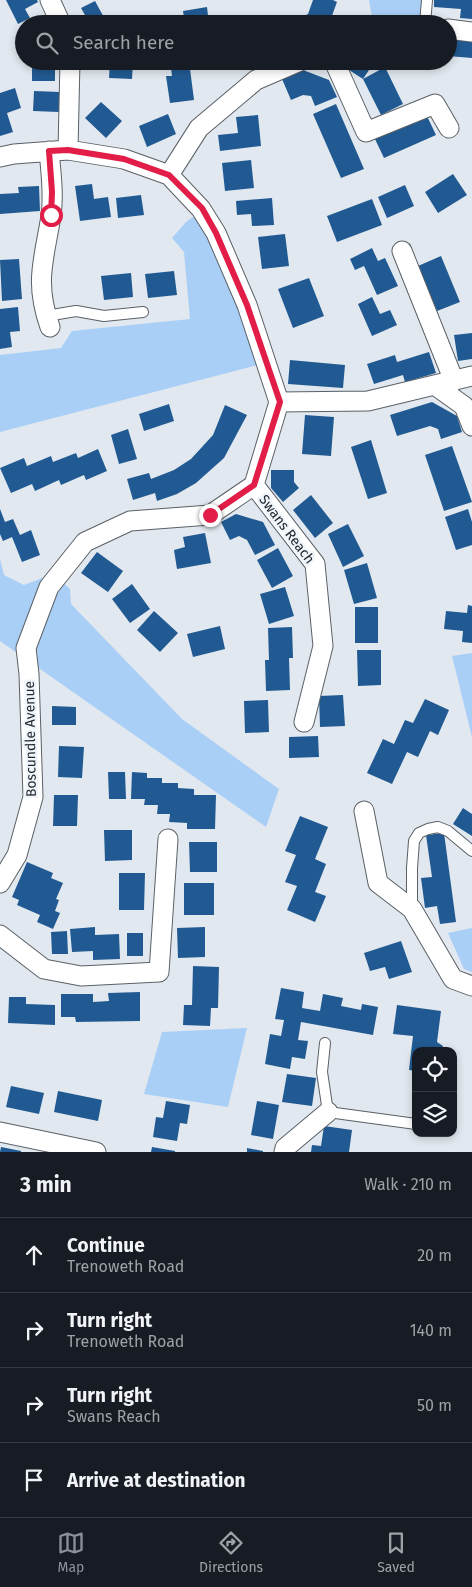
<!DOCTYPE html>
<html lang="en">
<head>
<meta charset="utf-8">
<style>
  :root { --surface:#171b24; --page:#20242c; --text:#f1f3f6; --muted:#9ea1a6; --line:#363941; --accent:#8c9099 }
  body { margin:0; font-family:"Fira Sans",sans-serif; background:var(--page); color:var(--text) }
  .controls { position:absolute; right:15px; bottom:15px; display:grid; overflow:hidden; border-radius:10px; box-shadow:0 2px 8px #0003 }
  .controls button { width:45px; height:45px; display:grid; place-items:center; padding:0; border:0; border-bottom:1px solid var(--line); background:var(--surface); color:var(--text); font:25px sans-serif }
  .stop { position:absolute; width:15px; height:15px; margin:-11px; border:4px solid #e11d48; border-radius:50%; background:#fff }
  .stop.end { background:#e11d48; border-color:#fff; box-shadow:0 1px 5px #0008 }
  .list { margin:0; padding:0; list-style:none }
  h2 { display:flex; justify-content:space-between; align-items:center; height:65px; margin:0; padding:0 20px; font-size:21px }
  h2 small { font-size:16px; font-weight:400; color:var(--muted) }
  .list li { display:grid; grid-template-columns:32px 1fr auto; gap:15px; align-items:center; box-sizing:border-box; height:75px; padding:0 20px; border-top:1px solid var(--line) }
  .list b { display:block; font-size:19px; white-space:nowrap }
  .list p { margin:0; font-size:16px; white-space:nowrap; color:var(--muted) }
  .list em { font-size:16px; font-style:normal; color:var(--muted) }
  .icon { flex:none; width:28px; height:28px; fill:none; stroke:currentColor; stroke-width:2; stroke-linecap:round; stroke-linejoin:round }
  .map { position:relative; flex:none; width:472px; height:1152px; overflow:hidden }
  .search { position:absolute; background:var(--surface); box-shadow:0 2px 8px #0003; left:15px; right:15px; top:15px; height:55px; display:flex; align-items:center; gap:12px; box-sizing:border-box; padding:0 18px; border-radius:28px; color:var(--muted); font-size:19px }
  .sheet { height:365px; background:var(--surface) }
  nav { display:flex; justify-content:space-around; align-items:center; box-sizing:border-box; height:70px; border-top:1px solid var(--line); background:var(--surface); font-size:14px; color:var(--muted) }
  nav a { display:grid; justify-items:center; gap:2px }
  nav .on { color:var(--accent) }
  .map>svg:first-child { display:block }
  .green { fill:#aacff7 }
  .building { fill:#215a92 }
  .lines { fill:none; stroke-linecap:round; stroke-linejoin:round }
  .lane-casing { stroke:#5a6066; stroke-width:12 }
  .street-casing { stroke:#5a6066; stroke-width:21 }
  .lane { stroke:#fff; stroke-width:10 }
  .street { stroke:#fff; stroke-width:19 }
  .route { stroke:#e11d48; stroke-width:6 }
  .labels { text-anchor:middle; stroke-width:5; stroke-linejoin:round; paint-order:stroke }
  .street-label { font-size:14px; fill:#242629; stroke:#eff5fc }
</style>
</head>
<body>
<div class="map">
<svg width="472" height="1152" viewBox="0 0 472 1152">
  <rect width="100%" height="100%" fill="#e1e8ef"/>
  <path class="green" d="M369 0H427L425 24H373Z
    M200 212 262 364 0 432V355L61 348 72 331 190 319 184 252 172 238 186 222Z
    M0 559 4 575 24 585 53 574 70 589 71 604 182 719 279 789 266 827 0 641Z
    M472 653V737L452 656Z
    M472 928V972L464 969 448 933Z
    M247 1028 228 1107 144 1094 162 1032Z"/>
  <path class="building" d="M6 0H37L38 2 25 9 30 18 18 24Z
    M313 0H333L337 2 329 24H287L308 14Z
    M434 0H472V19L460 18 461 9 434 7Z
    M95 1 107 23 105 24H90L81 8Z
    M207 7 209 24H185L183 11Z
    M448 35 472 37V58L448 56Z
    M32 61H55V81H32Z
    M110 61H133L132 79 109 78Z
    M170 61H189L194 100 170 103 166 76H172Z
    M351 61H375L363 79 346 68Z
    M385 67 403 104 381 115 363 79Z
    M303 70 329 80 337 97 315 106 311 96 303 95 291 100 282 79Z
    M15 88 21 108 7 113 13 132 0 136V93Z
    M34 91 60 92 59 112 33 111Z
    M101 102 122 121 106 138 85 118Z
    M336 104 364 169 341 178 313 114Z
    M168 114 176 134 147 147 139 126Z
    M426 114 436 135 384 158 374 137Z
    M258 115 261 146 220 151 218 135 238 133 236 117Z
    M251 160 254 188 225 191 222 163Z
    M453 174 467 195 438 213 425 192Z
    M92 184 94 199 108 197 111 217 80 221 75 186Z
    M405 185 414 206 387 218 378 197Z
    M39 186 40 211 0 214V194L19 193 18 187Z
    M141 195 144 215 118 218 116 198Z
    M272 198 274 225 252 226 251 214 237 215 236 201Z
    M372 199 382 225 337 242 327 216Z
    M285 234 289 266 262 269 258 237Z
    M372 248 378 261 385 258 398 286 377 295 364 266 355 270 350 259Z
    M441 256 460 302 437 311 418 266Z
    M19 259 22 299 2 301 0 260Z
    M174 271 177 295 148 298 145 274Z
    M131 273 133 297 104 300 101 276Z
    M309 278 324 316 293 328 278 289Z
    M372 297 380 314 390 310 397 325 372 336 358 304Z
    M18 307 20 331 10 332 12 347 0 349V309Z
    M472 333V359L458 361 454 335Z
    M429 352 436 373 405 382 403 375 374 384 367 364 395 355 397 362Z
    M290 360 345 365 343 388 288 384Z
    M432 402 457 416 462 432 441 439 438 429 430 426 397 436 390 415Z
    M169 404 174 421 144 431 139 414Z
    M225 405 247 415 224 458 196 483 177 494 157 501 155 493 133 500 127 479 149 473 151 479 174 470 191 459 213 435Z
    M305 415 334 417 331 456 302 454Z
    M128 429 137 459 119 464 111 435Z
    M371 440 387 493 368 499 351 447Z
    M452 446 472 502 444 511 425 455Z
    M98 449 107 471 86 480 84 475 61 485 59 480 35 491 32 484 11 493 0 468 24 458 27 466 51 456 53 462 76 453 78 458Z
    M271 470H294V482L299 488 283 502 271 488Z
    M311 495 333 523 315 538 293 510Z
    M0 509 5 522 13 519 20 535 31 530 40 555 22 562 12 537 3 541 0 534Z
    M468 509 472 522V545L456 550 445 517Z
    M236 514 263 522 275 545 255 555 247 540 239 536 230 540 221 522Z
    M348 524 364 556 343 567 328 534Z
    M205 533 211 563 177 569 174 550 185 547 183 537Z
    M278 548 293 576 272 588 257 560Z
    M97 552 123 571 108 592 81 573Z
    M367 563 377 598 354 604 344 570Z
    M132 584 150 609 130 623 112 599Z
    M285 587 294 616 269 624 260 594Z
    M468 605 472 606V643L462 642 463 631 444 629 446 611 467 613Z
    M355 607H378V643H355Z
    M154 611 178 633 160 652 137 630Z
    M220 626 225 649 193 657 187 634Z
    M292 627 293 658H289L290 690 266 691 265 660H269L268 628Z
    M357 650H381V685L358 686Z
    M343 695 345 726 320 727 319 696Z
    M425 699 449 710 438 735 430 731 418 757 407 752 392 784 367 773 383 739 394 744 405 720 413 723Z
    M268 700 269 732 245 733 244 701Z
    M52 706 76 707V725H52Z
    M318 736 319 757 289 758V737Z
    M59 746 84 747 82 778 58 777Z
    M108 772H125L126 799H109Z
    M132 772 147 773V778H162V783H178V788L194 789V795H216L215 829H187V823L169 822 170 814H157L158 805H144L145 799H131Z
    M54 795H78L77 826H53Z
    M463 808 472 814V836L453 824Z
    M300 816 328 827 315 859 326 864 315 892 326 896 315 922 287 910 297 886 285 882 296 855 285 851Z
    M104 830H132V860L105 861Z
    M444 833 456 922 440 924 437 906 425 908 421 878 432 877 426 835Z
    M189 842H217V872H190Z
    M27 862 53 873 51 878 63 883 56 899 59 900 55 911 60 913 53 929 37 922 40 915 17 905 19 900 12 897Z
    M119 873H145L144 910H119Z
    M184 883H214V915H184Z
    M95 927V935L119 934 120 959 93 960V951L72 952 70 929Z
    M205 927V957L178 958 177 928Z
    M67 931 68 954H52L51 932Z
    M127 933H143V956H127Z
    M401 941 412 972 389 979 385 967 370 971 364 953Z
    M193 966 219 967 218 1008H211L210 1026 183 1025 184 1005H192Z
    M281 988 304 992 302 1008 320 1011 323 994 343 998 341 1006 361 1010 362 1004 378 1007 373 1035 301 1022 298 1040 308 1041 305 1059 292 1057 290 1069 265 1064 270 1034 281 1036 284 1020 275 1019Z
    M140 992V1021L76 1022 75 1017H61V994H93V1002L109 1001 108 993Z
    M9 997H26V1004L55 1005V1025L8 1023Z
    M397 1005 441 1011 437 1042 443 1046 442 1051H416V1071L409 1070 413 1036 393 1034Z
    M287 1074 316 1078 312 1106 282 1102Z
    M11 1086 44 1093 39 1114 6 1107Z
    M415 1088H416V1105H412Z
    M58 1091 102 1100 98 1121 54 1112Z
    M166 1101 190 1105 187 1124 180 1123 177 1141 153 1137 156 1117 163 1118Z
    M257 1101 279 1105 273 1139 251 1135Z
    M324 1126 352 1130 349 1152H311L312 1145 321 1146Z
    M1 1147 21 1151V1152H0Z
    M152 1147 175 1151V1152H151Z
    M247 1148 263 1151V1152H247Z"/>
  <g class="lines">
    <g class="lane-casing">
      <path id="lane" d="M425 24 427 0
        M46 316 76 311 104 316 143 312
        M412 909V868L414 841 419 833 428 829 438 827 448 831 472 851
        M325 1043 322 1072 328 1112 416 1124"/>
    </g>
    <g class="street-casing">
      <path id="street" d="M50 0 61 24
        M448 29 472 32
        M334 61 366 132 435 104 449 128
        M68 150 70 61
        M49 151C51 172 54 195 51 216 44 260 34 282 50 327
        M0 157 14 154 68 150 124 159 169 175 201 209 216 233 247 305 279 402
        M169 175 199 128 256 80 300 61
        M402 251 454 381
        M436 386 464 406 472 426
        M279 402 368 401 472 376
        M254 485 315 564 323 646 304 722
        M364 811 378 883 412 909 453 979 472 986
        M0 883 17 855 33 797 29 674 26 648 49 587 85 542 130 521 210 515 254 485 279 402
        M0 935 44 969 81 976 159 972 168 839
        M0 1132 96 1152
        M284 1152 285 1148 328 1112"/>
    </g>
    <use href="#lane" class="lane"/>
    <use href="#street" class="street"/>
  </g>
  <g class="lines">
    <path class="route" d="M51 215 52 192 49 151 68 150 124 159 169 175 202 208 216 233 247 305 280 402 254 485 210 515"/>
  </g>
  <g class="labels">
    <g class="street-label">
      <text transform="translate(287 529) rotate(53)" y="5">Swans Reach</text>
      <text transform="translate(30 739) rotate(-91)" y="5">Boscundle Avenue</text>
    </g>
  </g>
</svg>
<div class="controls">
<button><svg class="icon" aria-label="locate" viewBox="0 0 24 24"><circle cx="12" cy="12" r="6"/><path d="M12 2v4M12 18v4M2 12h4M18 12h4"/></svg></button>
<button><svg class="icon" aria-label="layers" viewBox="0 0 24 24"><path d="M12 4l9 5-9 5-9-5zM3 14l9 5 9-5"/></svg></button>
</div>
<div class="stop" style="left:51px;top:215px"></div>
<div class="stop end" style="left:210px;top:515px"></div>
<div class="search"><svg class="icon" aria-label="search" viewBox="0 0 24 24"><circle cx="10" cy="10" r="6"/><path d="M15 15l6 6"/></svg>Search here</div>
</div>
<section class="sheet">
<h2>3 min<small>Walk · 210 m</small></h2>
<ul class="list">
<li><svg class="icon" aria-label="ahead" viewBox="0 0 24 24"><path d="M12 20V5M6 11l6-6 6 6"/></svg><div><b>Continue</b><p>Trenoweth Road</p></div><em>20 m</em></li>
<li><svg class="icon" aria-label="right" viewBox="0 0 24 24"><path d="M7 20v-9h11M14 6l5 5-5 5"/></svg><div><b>Turn right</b><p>Trenoweth Road</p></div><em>140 m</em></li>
<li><svg class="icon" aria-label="right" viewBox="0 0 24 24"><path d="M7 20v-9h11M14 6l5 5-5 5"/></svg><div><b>Turn right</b><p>Swans Reach</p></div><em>50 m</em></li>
<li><svg class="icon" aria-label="arrive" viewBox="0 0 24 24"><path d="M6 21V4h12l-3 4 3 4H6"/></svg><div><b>Arrive at destination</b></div></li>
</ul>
</section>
<nav>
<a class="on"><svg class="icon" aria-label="map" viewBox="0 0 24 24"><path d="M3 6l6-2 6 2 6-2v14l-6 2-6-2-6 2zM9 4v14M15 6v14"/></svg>Map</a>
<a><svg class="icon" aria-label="directions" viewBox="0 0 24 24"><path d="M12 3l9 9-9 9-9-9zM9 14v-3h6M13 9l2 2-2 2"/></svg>Directions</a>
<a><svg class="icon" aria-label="saved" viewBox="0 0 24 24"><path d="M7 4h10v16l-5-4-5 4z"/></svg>Saved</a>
</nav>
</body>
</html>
